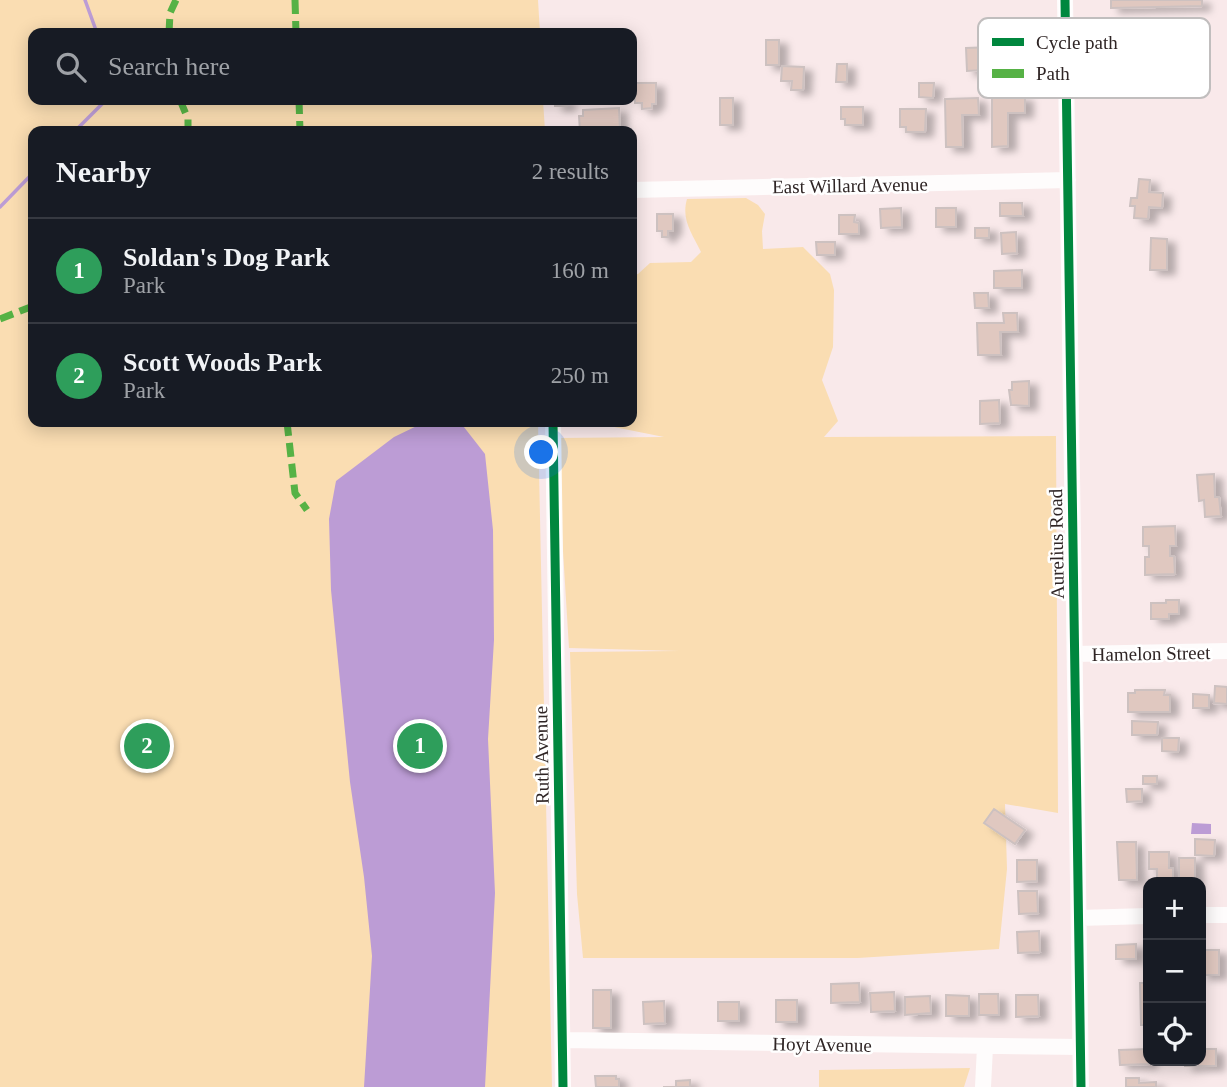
<!DOCTYPE html>
<html lang="en">
<head>
<meta charset="utf-8">
<style>
  :root { --surface:#171b24; --page:#20242c; --text:#f1f3f6; --muted:#9ea1a6; --line:#363941; --accent:#766a6a }
  body { margin:0; font-family:Georgia,serif; background:var(--page); color:var(--text) }
  .controls { position:absolute; right:21px; bottom:21px; display:grid; overflow:hidden; border-radius:14px; box-shadow:0 4px 18px #0003 }
  .controls button { width:63px; height:63px; display:grid; place-items:center; padding:0; border:0; border-bottom:2px solid var(--line); background:var(--surface); color:var(--text); font:35px sans-serif }
  .you { position:absolute; left:542px; top:453px; width:24px; height:24px; margin:-18px; border:5px solid #fff; border-radius:50%; background:#1a73e8; box-shadow:0 0 0 10px #1a73e833 }
  .badge { display:grid; place-items:center; width:46px; height:46px; border-radius:50%; background:var(--accent); color:#fff; font-size:23px; font-weight:700 }
  .pin { position:absolute; translate:-50% -50%; border:4px solid #fff; box-shadow:0 2px 7px #0006 }
  .list { margin:0; padding:0; list-style:none }
  h2 { display:flex; justify-content:space-between; align-items:center; height:91px; margin:0; padding:0 28px; font-size:30px }
  h2 small { font-size:23px; font-weight:400; color:var(--muted) }
  .list li { display:grid; grid-template-columns:46px 1fr auto; gap:21px; align-items:center; box-sizing:border-box; height:105px; padding:0 28px; border-top:2px solid var(--line) }
  .list b { display:block; font-size:26px; white-space:nowrap }
  .list p { margin:0; font-size:23px; white-space:nowrap; color:var(--muted) }
  .list em { font-size:23px; font-style:normal; color:var(--muted) }
  .icon { flex:none; width:38px; height:38px; fill:none; stroke:currentColor; stroke-width:2; stroke-linecap:round; stroke-linejoin:round }
  .map { position:relative; flex:none; width:1227px; height:1087px; overflow:hidden }
  .search { position:absolute; background:var(--surface); box-shadow:0 4px 18px #0003; left:28px; top:28px; width:609px; height:77px; display:flex; align-items:center; gap:18px; box-sizing:border-box; padding:0 24px; border-radius:14px; color:var(--muted); font-size:26px }
  .panel { position:absolute; background:var(--surface); box-shadow:0 4px 18px #0003; left:28px; top:126px; width:609px; height:301px; border-radius:14px }
  .map>svg:first-child { display:block }
  .green { fill:#faddb2 }
  .water { fill:#bc9cd5 }
  .lines { fill:none; stroke-linecap:round; stroke-linejoin:round }
  .stream { stroke:#bc9cd5; stroke-width:3.5 }
  .building { fill:#e0c8c0; stroke:#cdc1c0; stroke-width:2; filter:url(#shadow) }
  .minor { stroke:#fefcfc; stroke-width:16 }
  .quiet { stroke:#56b245; stroke-width:7; stroke-dasharray:14 7; stroke-linecap:butt }
  .cycleway-casing { stroke:#fff; stroke-width:13 }
  .cycleway { stroke:#00873e; stroke-width:9 }
  .labels { text-anchor:middle; stroke-width:5; stroke-linejoin:round; paint-order:stroke }
  .street-label { font-size:19px; fill:#2f2525; stroke:#fff }
  .key { fill:#fff; stroke:#c1bebe; stroke-width:2 }
  .key-label { font-size:19px; fill:#2f2525 }
</style>
</head>
<body>
<div class="map">
<svg width="1227" height="1087" viewBox="0 0 1227 1087">
  <defs>
    <filter id="shadow"><feDropShadow dx="8" dy="4.5" stdDeviation="3.5" flood-color="#0004"/></filter>
  </defs>
  <rect width="100%" height="100%" fill="#f9e9ea"/>
  <path class="green" d="M0 0H538L540 33H33V100H543L545 131H33V422H538L552 1087H0Z
    M746 198 758 205 765 214 762 231 763 249 803 247 830 274 834 290 833 347 822 380 838 421 824 437 1056 436 1058 813 1005 804 1007 869 999 949 858 958H583L577 894 570 652 679 651 569 648 556 438 664 437 589 422H632V275L638 274 650 263 691 262 701 252C692 233 681 220 687 199Z
    M970 1068 964 1087H819V1070Z"/>
  <path class="water" d="M425 422H460L485 454 493 530 494 640 488 739 495 893 485 1087H364L372 956 364 877 350 782 331 590 329 519 336 481 394 437Z
    M1192 823 1211 824V834H1191Z"/>
  <g class="lines">
    <path class="stream" d="M85 0 97 33
      M75 131 106 100
      M0 207 33 173"/>
  </g>
  <path class="building" d="M1111 0H1202V6L1111 8Z
    M766 40H779V65H766Z
    M1023 46 1024 67 967 71 966 48Z
    M837 64H847V82H836Z
    M782 66 804 67 803 90H791L792 81H781Z
    M635 83H656V104H652V108L642 109V103H635Z
    M919 83H934L933 98 919 97Z
    M992 97H1025V113H1008V146L992 147Z
    M720 98H733V125H720Z
    M978 98 979 115H962L963 147H946L945 99Z
    M555 100H567V106H555Z
    M841 107H863V125H845V119H841Z
    M619 108 620 131H580L579 116H583V110Z
    M900 109H926L925 132H906V127H900Z
    M1139 179 1150 180 1149 192 1163 193 1162 208 1149 207 1148 219 1134 218 1135 206H1130L1131 198H1137Z
    M1000 203H1022L1023 216H1000Z
    M901 208 902 227 881 228 880 209Z
    M936 208H956V227H936Z
    M657 214H673V231H668V237H662V231H657Z
    M839 215H855L854 222 859 223V234H839Z
    M975 228H989V238H975Z
    M1016 232 1017 253 1002 254 1001 233Z
    M1151 238 1167 239V270H1150Z
    M816 242H835V255H817Z
    M1022 270V288H994V271Z
    M974 293H988L989 308H975Z
    M1003 313H1017L1018 332H1000L1001 355H978L977 323H1004Z
    M1029 381V406L1011 405 1009 390H1012V382Z
    M999 400 1000 423 980 424V401Z
    M1214 474 1215 497H1219L1221 516 1205 517 1204 500 1199 501 1197 475Z
    M1175 526 1176 546H1170V556H1174L1175 574 1145 575V557H1149V546H1143V527Z
    M1166 600H1179V614H1169V619H1151V603H1166Z
    M1215 686 1227 687V704L1214 703Z
    M1135 690H1165L1164 695H1170V712H1128V693H1135Z
    M1193 694 1209 695V708H1193Z
    M1132 721 1158 722 1157 735H1132Z
    M1162 738H1179L1178 752 1162 751Z
    M1143 776H1157V784H1143Z
    M1126 789H1142V801L1127 802Z
    M994 809 1025 830 1015 844 984 823Z
    M1195 839 1215 840 1214 856 1195 855Z
    M1117 842H1136L1137 880H1119Z
    M1149 852H1169V868H1173V882H1157V869H1149Z
    M1179 858H1195V882H1179Z
    M1017 860H1037V881L1017 882Z
    M1018 891H1037L1038 913 1019 914Z
    M1039 931 1040 952 1018 953 1017 932Z
    M1136 944V959H1116V945Z
    M1201 950H1219V975H1201Z
    M859 983 860 1002 831 1003V984Z
    M1140 983H1148V1025H1141Z
    M593 990H611V1028H593Z
    M894 992 895 1011 871 1012 870 993Z
    M979 994H998L999 1015H979Z
    M946 995 969 996V1016H946Z
    M1016 995H1038L1039 1016 1016 1017Z
    M930 996 931 1013 905 1015V997Z
    M776 1000H797V1022H776Z
    M664 1001 665 1023 644 1024 643 1002Z
    M718 1002H739V1021H718Z
    M1148 1049 1149 1064 1120 1065 1119 1050Z
    M1201 1049H1216V1066H1185V1061H1201Z
    M595 1076H616V1079H619V1087H596Z
    M1126 1078H1139V1083L1156 1082V1087H1126Z
    M690 1080V1087H663H676V1081Z"/>
  <g class="lines">
    <path class="minor" d="M1065 0 1081 1087
      M632 190 1068 180
      M553 422 563 1087
      M1075 654 1227 651
      M1201 915H1227
      M1079 918 1148 916
      M563 1040 1080 1047
      M983 1087 985 1047"/>
    <path class="quiet" d="M295 0 296 33
      M169 33 170 13 176 0
      M180 100 188 119V131
      M299 100 300 131
      M0 319 33 306
      M287 422 295 493 307 510"/>
    <g class="cycleway-casing">
      <path id="cycleway" d="M1065 0 1081 1087
        M553 422 563 1087"/>
    </g>
    <use href="#cycleway" class="cycleway"/>
  </g>
  <g class="labels">
    <g class="street-label">
      <text transform="translate(850 185) rotate(-1)" y="7">East Willard Avenue</text>
      <text transform="translate(1056 544) rotate(-91)" y="7">Aurelius Road</text>
      <text transform="translate(1151 653) rotate(-1)" y="7">Hamelon Street</text>
      <text transform="translate(541 755) rotate(-91)" y="7">Ruth Avenue</text>
      <text transform="translate(822 1044) rotate(1)" y="7">Hoyt Avenue</text>
    </g>
  </g>
  <rect x="978" y="18" width="232" height="80" rx="10" class="key"/>
  <rect x="992" y="38" width="32" height="8" fill="#00873e"/>
  <rect x="992" y="69" width="32" height="9" fill="#56b245"/>
  <g class="key-label">
    <text x="1036" y="49">Cycle path</text>
    <text x="1036" y="80">Path</text>
  </g>
</svg>
<div class="controls">
<button>+</button>
<button>−</button>
<button><svg class="icon" aria-label="locate" viewBox="0 0 24 24"><circle cx="12" cy="12" r="6"/><path d="M12 2v4M12 18v4M2 12h4M18 12h4"/></svg></button>
</div>
<div class="you"></div>
<div class="pin badge" style="left:420px;top:746px;background:#2e9e5b">1</div>
<div class="pin badge" style="left:147px;top:746px;background:#2e9e5b">2</div>
<div class="search"><svg class="icon" aria-label="search" viewBox="0 0 24 24"><circle cx="10" cy="10" r="6"/><path d="M15 15l6 6"/></svg>Search here</div>
<section class="panel">
<h2>Nearby<small>2 results</small></h2>
<ul class="list">
<li><span class="badge" style="background:#2e9e5b">1</span><div><b>Soldan's Dog Park</b><p>Park</p></div><em>160 m</em></li>
<li><span class="badge" style="background:#2e9e5b">2</span><div><b>Scott Woods Park</b><p>Park</p></div><em>250 m</em></li>
</ul>
</section>
</div>
</body>
</html>
